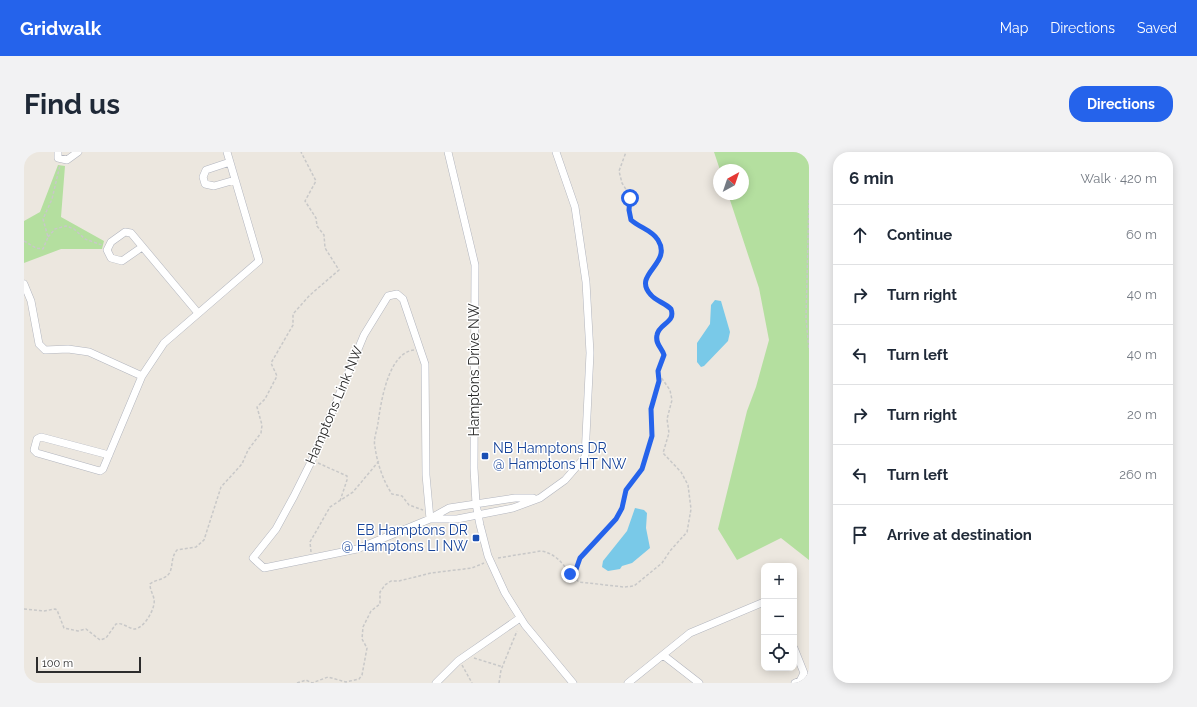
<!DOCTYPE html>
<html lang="en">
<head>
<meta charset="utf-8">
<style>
  :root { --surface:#fff; --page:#f2f2f3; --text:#1f2937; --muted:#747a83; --line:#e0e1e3; --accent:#2563eb }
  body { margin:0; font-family:Raleway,sans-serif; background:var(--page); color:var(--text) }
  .controls { position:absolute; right:12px; bottom:12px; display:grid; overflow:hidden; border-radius:8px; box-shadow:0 2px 10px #0003 }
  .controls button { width:36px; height:36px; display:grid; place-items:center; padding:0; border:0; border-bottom:1px solid var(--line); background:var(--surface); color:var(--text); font:20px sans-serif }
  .compass { position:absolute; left:689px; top:12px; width:36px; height:36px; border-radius:50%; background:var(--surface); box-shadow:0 2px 10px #0003; rotate:40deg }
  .scale { position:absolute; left:12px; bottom:10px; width:105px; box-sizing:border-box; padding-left:4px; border:2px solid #2c2c2c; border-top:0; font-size:11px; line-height:14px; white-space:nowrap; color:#2c2c2c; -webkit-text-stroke:3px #fff; paint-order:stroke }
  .stop { position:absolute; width:12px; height:12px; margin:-9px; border:3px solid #2563eb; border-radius:50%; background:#fff }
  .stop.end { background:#2563eb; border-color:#fff; box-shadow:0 1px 4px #0008 }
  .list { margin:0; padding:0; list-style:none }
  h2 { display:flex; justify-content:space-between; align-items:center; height:52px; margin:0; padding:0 16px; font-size:17px }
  h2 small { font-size:13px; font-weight:400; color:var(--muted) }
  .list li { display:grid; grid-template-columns:26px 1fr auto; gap:12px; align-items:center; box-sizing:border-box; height:60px; padding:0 16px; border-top:1px solid var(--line) }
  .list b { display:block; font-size:15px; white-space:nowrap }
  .list em { font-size:13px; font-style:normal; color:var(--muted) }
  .icon { flex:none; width:22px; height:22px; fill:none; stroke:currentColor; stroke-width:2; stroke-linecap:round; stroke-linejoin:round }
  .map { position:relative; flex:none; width:785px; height:531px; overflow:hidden; border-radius:16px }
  header { display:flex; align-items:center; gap:24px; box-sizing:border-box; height:56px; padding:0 20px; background:var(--accent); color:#fff }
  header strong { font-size:19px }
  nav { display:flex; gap:22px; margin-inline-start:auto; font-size:14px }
  .intro { display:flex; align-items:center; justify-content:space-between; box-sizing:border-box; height:96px; padding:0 24px }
  h1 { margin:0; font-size:28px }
  .button { padding:10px 18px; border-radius:16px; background:var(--accent); color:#fff; font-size:14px; font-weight:700 }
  main { display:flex; gap:24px; padding:0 24px }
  aside { flex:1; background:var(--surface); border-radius:16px; box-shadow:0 2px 10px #0003 }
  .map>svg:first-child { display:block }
  .green { fill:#b4df9f }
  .water { fill:#79c9e8 }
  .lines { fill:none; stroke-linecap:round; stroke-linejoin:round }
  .minor-casing { stroke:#b2b5be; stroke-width:8 }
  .path { stroke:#c8c8c8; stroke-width:1.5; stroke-dasharray:3 2; stroke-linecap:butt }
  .minor { stroke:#fff; stroke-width:7 }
  .route { stroke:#2563eb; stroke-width:5 }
  .transit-dot { fill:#1a4fb4; stroke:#fff; stroke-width:1.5 }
  .labels { text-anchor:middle; stroke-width:3; stroke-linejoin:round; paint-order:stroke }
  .street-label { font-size:14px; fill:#2c2c2c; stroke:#fff }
  .transit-label { font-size:14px; fill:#164399; stroke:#fff; text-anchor:start }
</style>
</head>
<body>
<header>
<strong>Gridwalk</strong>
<nav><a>Map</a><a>Directions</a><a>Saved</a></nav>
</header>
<div class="intro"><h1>Find us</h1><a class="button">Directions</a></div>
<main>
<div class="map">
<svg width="785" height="531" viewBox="0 0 785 531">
  <rect width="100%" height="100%" fill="#ece7df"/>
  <path class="green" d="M690 0H785V408L757 386 713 408 694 377 723 259 732 235 745 188 735 136 704 42H719V18H696Z
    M34 13 41 14 37 65 80 89 78 97H37L0 111V69L16 60Z"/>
  <path class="water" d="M691 148 697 149 706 180 704 189 680 214 677 215 673 210V191L686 172 687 153Z
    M611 356 620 358 623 361 622 376 626 396 608 411 598 414 596 417 584 419 578 415 579 409 603 379Z"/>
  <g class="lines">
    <g class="minor-casing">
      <path id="minor" d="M34 0V6L43 8 54 0
        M424 0 451 113 450 316 452 352 456 373 464 404 481 441 501 473 549 531
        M206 10 182 18 179 25 181 32 190 34 211 28
        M118 95 98 109 87 106 83 98 87 90 101 80 107 81 174 161
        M0 132 7 149 15 192 21 198 44 197 65 200 118 224
        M373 142 379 147 401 212 402 323 406 367 333 397 240 416 229 406 252 377 270 344 288 308 340 183 364 144Z
        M85 303 17 285 13 287 10 298 13 301 76 319 79 317 118 224 140 191 235 109 203 0
        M407 366 425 356 491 346H509
        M406 367H433L489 356 516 346 541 328 561 305 566 201 562 130 551 55 532 0
        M770 496 780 521 776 529 771 531
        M639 503 675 531
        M412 531 434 509 496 466
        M604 531 666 481 740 450"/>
    </g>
    <path class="path" d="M785 48 782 166 785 198
      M24 85 31 77 42 74 50 77 61 87 78 93
      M0 89 12 96 19 97 24 85 19 67 28 47 36 13
      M390 198C364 201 357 250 354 271 353 279 349 287 351 295 353 310 359 329 368 342L378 344 385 353 399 358
      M294 311 323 324V328L316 349
      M287 400 286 390 306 355 329 340 355 309
      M474 406 517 399C538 403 540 418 555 430L600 435 610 434 638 411 646 399 663 380 667 357 664 333 657 320 639 301 645 281 643 267 648 248 646 238 634 221 640 202C621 173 645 181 649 161 645 149 627 149 623 136 619 126 627 120 633 113 654 88 614 78 606 66V44L598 31 595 19 602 0
      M549 426 556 406 592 367 598 356 602 338 618 317 628 284 627 257 635 226
      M0 457 20 459 31 457 33 458 40 476 54 479 62 477 76 488 82 486 92 472C98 470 104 476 110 477 120 477 132 456 130 447 129 442 126 438 126 432 132 427 142 428 146 420 149 413 147 405 153 398L172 395 180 388 197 335 218 312 224 298 237 281 238 273 233 255 241 247 253 224 247 211 269 173V162L286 143 315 118 301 96 300 83 293 74 292 66 281 49 292 29 277 0
      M450 506 479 515
      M438 513 448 531
      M0 530 3 531
      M273 531 282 528 288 531 304 525 322 530 335 527 338 523 343 496 338 487 339 475 347 459 356 452V440L361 433 367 429H375L407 421 448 416 460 411
      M475 531 477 518 493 479"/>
    <use href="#minor" class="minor"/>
  </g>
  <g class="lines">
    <path class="route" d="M546 422 549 426 556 406 592 367 598 356 602 338 618 317 628 284 627 257 635 229 634 219 640 203C638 196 631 192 633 183 635 171 652 171 647 157 641 151 632 149 627 143 607 122 649 112 634 88 628 78 616 76 607 68L605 58 606 46"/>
  </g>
  <g class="transit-dot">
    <rect x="457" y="300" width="8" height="8" rx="2"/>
    <rect x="448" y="382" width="8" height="8" rx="2"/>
  </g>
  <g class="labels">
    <g class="street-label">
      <text transform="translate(450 218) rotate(-90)" y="5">Hamptons Drive NW</text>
      <text transform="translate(310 253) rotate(-67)" y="5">Hamptons Link NW</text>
    </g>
    <g class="transit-label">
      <text x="469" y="301">NB Hamptons DR<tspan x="469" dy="16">@ Hamptons HT NW</tspan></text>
      <text x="444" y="383" text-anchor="end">EB Hamptons DR<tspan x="444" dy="16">@ Hamptons LI NW</tspan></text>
    </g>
  </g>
</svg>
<div class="controls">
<button>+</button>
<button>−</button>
<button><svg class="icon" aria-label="locate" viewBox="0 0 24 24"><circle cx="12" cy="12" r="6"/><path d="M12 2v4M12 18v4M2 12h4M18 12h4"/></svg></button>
</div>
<svg class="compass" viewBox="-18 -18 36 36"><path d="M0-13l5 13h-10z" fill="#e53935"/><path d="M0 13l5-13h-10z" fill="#747a83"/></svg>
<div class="scale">100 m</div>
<div class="stop" style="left:606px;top:46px"></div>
<div class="stop end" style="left:546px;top:422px"></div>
</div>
<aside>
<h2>6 min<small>Walk · 420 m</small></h2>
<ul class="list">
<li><svg class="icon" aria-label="ahead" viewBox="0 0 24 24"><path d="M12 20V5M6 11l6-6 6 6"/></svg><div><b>Continue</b></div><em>60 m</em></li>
<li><svg class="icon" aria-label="right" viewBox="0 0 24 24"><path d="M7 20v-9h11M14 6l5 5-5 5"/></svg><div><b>Turn right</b></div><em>40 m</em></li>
<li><svg class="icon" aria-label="left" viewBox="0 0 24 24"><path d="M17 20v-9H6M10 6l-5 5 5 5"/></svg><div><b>Turn left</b></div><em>40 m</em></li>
<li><svg class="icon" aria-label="right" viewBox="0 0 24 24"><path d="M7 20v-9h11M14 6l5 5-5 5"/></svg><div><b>Turn right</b></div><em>20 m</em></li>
<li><svg class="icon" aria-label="left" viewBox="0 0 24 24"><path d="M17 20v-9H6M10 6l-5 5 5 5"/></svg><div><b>Turn left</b></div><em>260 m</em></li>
<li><svg class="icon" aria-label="arrive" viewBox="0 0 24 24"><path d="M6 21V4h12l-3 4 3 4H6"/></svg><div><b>Arrive at destination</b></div></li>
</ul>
</aside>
</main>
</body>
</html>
